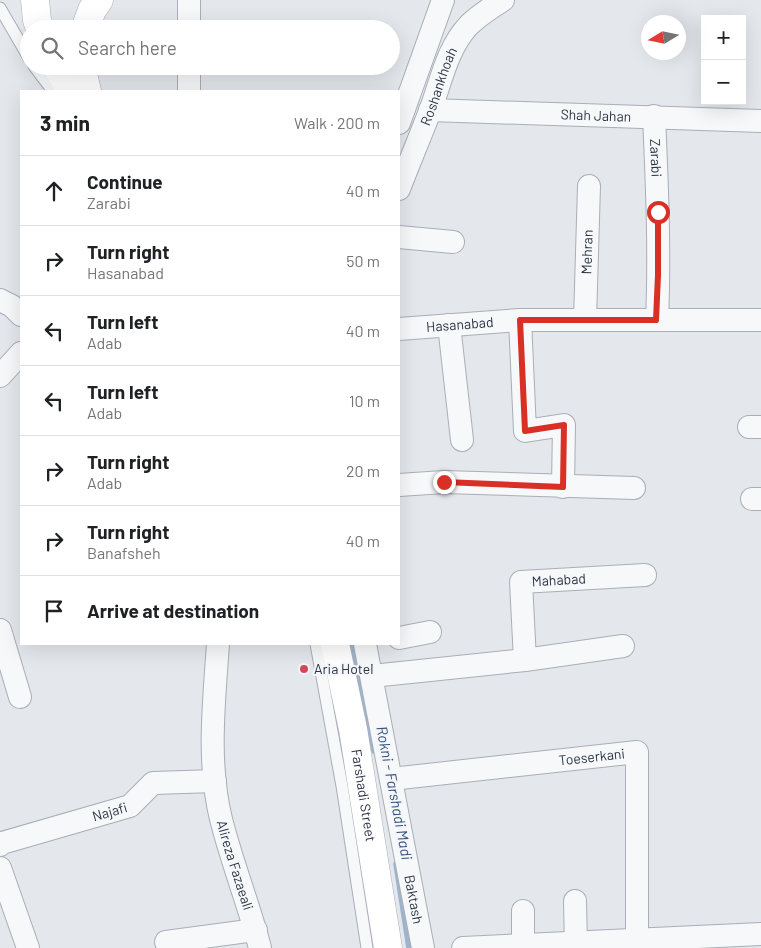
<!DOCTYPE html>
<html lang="en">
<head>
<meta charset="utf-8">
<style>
  :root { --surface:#fff; --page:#f2f2f2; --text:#202124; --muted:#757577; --line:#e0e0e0 }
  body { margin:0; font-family:Barlow,sans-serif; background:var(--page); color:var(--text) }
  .controls { position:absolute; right:15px; top:15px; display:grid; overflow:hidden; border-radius:0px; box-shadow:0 5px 20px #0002 }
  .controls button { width:45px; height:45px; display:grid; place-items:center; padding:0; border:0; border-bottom:1px solid var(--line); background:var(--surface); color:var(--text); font:25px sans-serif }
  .compass { position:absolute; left:641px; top:15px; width:45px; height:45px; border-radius:50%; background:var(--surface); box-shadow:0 5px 20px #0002; rotate:260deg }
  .stop { position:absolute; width:15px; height:15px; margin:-11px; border:4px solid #d93025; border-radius:50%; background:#fff }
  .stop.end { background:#d93025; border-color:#fff; box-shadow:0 1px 5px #0008 }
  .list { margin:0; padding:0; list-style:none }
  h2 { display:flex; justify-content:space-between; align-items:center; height:65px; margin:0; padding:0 20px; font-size:21px }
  h2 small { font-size:16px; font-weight:400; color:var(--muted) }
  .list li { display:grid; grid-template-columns:32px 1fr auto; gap:15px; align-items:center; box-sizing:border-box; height:70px; padding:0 20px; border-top:1px solid var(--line) }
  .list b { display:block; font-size:19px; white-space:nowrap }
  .list p { margin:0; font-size:16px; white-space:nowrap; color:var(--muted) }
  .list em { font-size:16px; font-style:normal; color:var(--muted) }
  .icon { flex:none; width:28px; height:28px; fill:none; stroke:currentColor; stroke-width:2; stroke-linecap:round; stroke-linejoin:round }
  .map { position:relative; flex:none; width:761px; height:948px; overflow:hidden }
  .search { position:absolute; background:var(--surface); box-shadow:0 5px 20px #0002; left:20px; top:20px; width:380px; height:55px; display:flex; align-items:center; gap:12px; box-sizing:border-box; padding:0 18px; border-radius:28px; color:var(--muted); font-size:19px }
  .panel { position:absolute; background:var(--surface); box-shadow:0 5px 20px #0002; left:20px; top:90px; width:380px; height:555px; border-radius:0px }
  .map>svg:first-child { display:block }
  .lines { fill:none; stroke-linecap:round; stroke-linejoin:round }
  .stream { stroke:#9fb4cc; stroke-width:5.5 }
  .service-casing { stroke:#a9aeb7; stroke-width:13 }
  .minor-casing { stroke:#a9aeb7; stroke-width:24 }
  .secondary-casing { stroke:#a9aeb7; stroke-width:29 }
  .primary-casing { stroke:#a3abb8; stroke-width:29 }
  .service { stroke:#f7f8fa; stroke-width:11 }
  .minor { stroke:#f7f8fa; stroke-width:22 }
  .secondary { stroke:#fff; stroke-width:28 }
  .primary { stroke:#fff; stroke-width:28 }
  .route { stroke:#d93025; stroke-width:6 }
  .poi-dot { fill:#d1495b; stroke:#f4f6f9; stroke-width:2 }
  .labels { text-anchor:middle; stroke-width:4; stroke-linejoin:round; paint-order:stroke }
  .street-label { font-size:14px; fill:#2b3445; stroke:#f4f6f9 }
  .poi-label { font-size:14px; fill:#2b3445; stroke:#f4f6f9; text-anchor:start }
  .water-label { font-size:15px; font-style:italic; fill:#34527a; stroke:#f4f6f9 }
</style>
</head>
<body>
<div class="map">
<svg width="761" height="948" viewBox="0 0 761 948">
  <rect width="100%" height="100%" fill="#e4e7ec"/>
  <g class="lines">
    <path class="stream" d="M351 644 374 751
      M396 864 409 948"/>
    <g class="service-casing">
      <path id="service" d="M0 8 29 58
        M34 66 53 91
        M316 644 342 786 367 948"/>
    </g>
    <g class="minor-casing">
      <g id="minor">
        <path d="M189 29V0"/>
        <path d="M189 91V66"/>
        <path id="s1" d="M430 110 761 121"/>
        <path id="s2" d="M654 116C657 184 660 252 657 320"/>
        <path d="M399 123 443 0"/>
        <path id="s3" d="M399 189C409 163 420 137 430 111 441 82 447 48 469 25 479 15 492 7 503 0"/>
        <path d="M399 237 453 242"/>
        <path d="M0 300 12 306 21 315"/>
        <path d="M520 320 525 431 564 425 563 487"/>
        <path id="s4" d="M585 320 589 186"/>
        <path d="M449 325 462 440"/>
        <path id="s5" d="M399 329 520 320H761"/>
        <path d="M0 376 21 353"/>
        <path d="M749 427H761"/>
        <path d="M399 485 444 482 634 488"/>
        <path d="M752 499H761"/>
        <path d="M0 630 20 697"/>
        <path d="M399 638 430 632"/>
        <path id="s6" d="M218 644C214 702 207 762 221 819 232 863 249 905 260 948"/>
        <path id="s7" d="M365 644 423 948"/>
        <path id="s8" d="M525 660 521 582 645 575"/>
        <path d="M372 676 525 660 623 646"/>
        <path id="s9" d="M391 779 637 752V948"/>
        <path id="s10" d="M0 845 2 843 130 806 153 783 215 781"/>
        <path d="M0 868 28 948"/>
        <path d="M575 901 576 948"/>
        <path d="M523 911V945"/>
        <path d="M166 942 256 930"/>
        <path d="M463 948 761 934"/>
      </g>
    </g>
    <g class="secondary-casing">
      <g id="secondary">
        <path d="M35 0 37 20 40 29"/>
        <path d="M57 66 72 91"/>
        <path id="s11" d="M335 644 353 729 388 948"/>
      </g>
    </g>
    <g class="primary-casing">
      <path id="primary" d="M85 29 92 10 99 0
        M81 66 87 91"/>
    </g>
    <use href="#service" class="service"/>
    <use href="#minor" class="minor"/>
    <use href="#secondary" class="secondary"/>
    <use href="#primary" class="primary"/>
  </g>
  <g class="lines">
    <path class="route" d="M444 482 563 487 564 425 525 431 520 320H656L658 275V212"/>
  </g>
  <circle class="poi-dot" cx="304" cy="669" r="5"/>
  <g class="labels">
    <g class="street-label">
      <text dy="5" stroke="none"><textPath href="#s3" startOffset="110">Roshankhoah</textPath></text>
      <text dy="5" stroke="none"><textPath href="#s1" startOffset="166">Shah Jahan</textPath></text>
      <text dy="5" stroke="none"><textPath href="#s2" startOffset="42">Zarabi</textPath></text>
      <text dy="5" stroke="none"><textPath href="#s4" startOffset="68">Mehran</textPath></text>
      <text dy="5" stroke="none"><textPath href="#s5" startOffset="61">Hasanabad</textPath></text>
      <text dy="5" stroke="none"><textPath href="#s8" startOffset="116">Mahabad</textPath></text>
      <text dy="5" stroke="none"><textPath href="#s9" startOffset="202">Toeserkani</textPath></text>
      <text dy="5" stroke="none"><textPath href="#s11" startOffset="154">Farshadi Street</textPath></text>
      <text dy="5" stroke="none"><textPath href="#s10" startOffset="115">Najafi</textPath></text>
      <text dy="5" stroke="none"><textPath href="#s6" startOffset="224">Alireza Fazaeali</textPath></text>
      <text dy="5" stroke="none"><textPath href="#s7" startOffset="260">Baktash</textPath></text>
    </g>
    <g class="poi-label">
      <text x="314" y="674">Aria Hotel</text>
    </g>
    <g class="water-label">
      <text transform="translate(394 793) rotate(79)" y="5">Rokni - Farshadi Madi</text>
    </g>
  </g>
</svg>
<div class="controls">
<button>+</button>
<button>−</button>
</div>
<svg class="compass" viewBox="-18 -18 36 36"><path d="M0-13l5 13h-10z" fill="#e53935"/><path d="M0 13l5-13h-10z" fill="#757577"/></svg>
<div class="stop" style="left:658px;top:212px"></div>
<div class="stop end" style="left:444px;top:482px"></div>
<div class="search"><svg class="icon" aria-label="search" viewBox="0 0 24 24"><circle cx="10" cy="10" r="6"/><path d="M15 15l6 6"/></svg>Search here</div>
<section class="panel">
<h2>3 min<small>Walk · 200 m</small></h2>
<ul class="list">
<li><svg class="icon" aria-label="ahead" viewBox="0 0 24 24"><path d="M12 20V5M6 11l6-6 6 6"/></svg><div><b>Continue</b><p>Zarabi</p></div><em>40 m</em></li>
<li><svg class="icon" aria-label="right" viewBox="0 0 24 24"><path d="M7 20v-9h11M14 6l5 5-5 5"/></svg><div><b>Turn right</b><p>Hasanabad</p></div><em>50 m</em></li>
<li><svg class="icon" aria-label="left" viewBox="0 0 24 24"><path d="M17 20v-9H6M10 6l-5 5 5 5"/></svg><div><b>Turn left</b><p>Adab</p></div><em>40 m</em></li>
<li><svg class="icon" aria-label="left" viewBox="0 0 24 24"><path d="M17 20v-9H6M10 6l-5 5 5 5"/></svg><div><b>Turn left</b><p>Adab</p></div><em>10 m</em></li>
<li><svg class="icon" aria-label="right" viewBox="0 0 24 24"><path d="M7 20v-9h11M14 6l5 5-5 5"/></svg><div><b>Turn right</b><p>Adab</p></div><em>20 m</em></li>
<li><svg class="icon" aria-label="right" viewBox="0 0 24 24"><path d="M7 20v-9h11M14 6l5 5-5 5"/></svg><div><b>Turn right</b><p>Banafsheh</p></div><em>40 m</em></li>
<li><svg class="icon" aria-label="arrive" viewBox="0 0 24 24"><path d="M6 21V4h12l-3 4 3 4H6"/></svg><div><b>Arrive at destination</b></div></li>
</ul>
</section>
</div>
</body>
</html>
